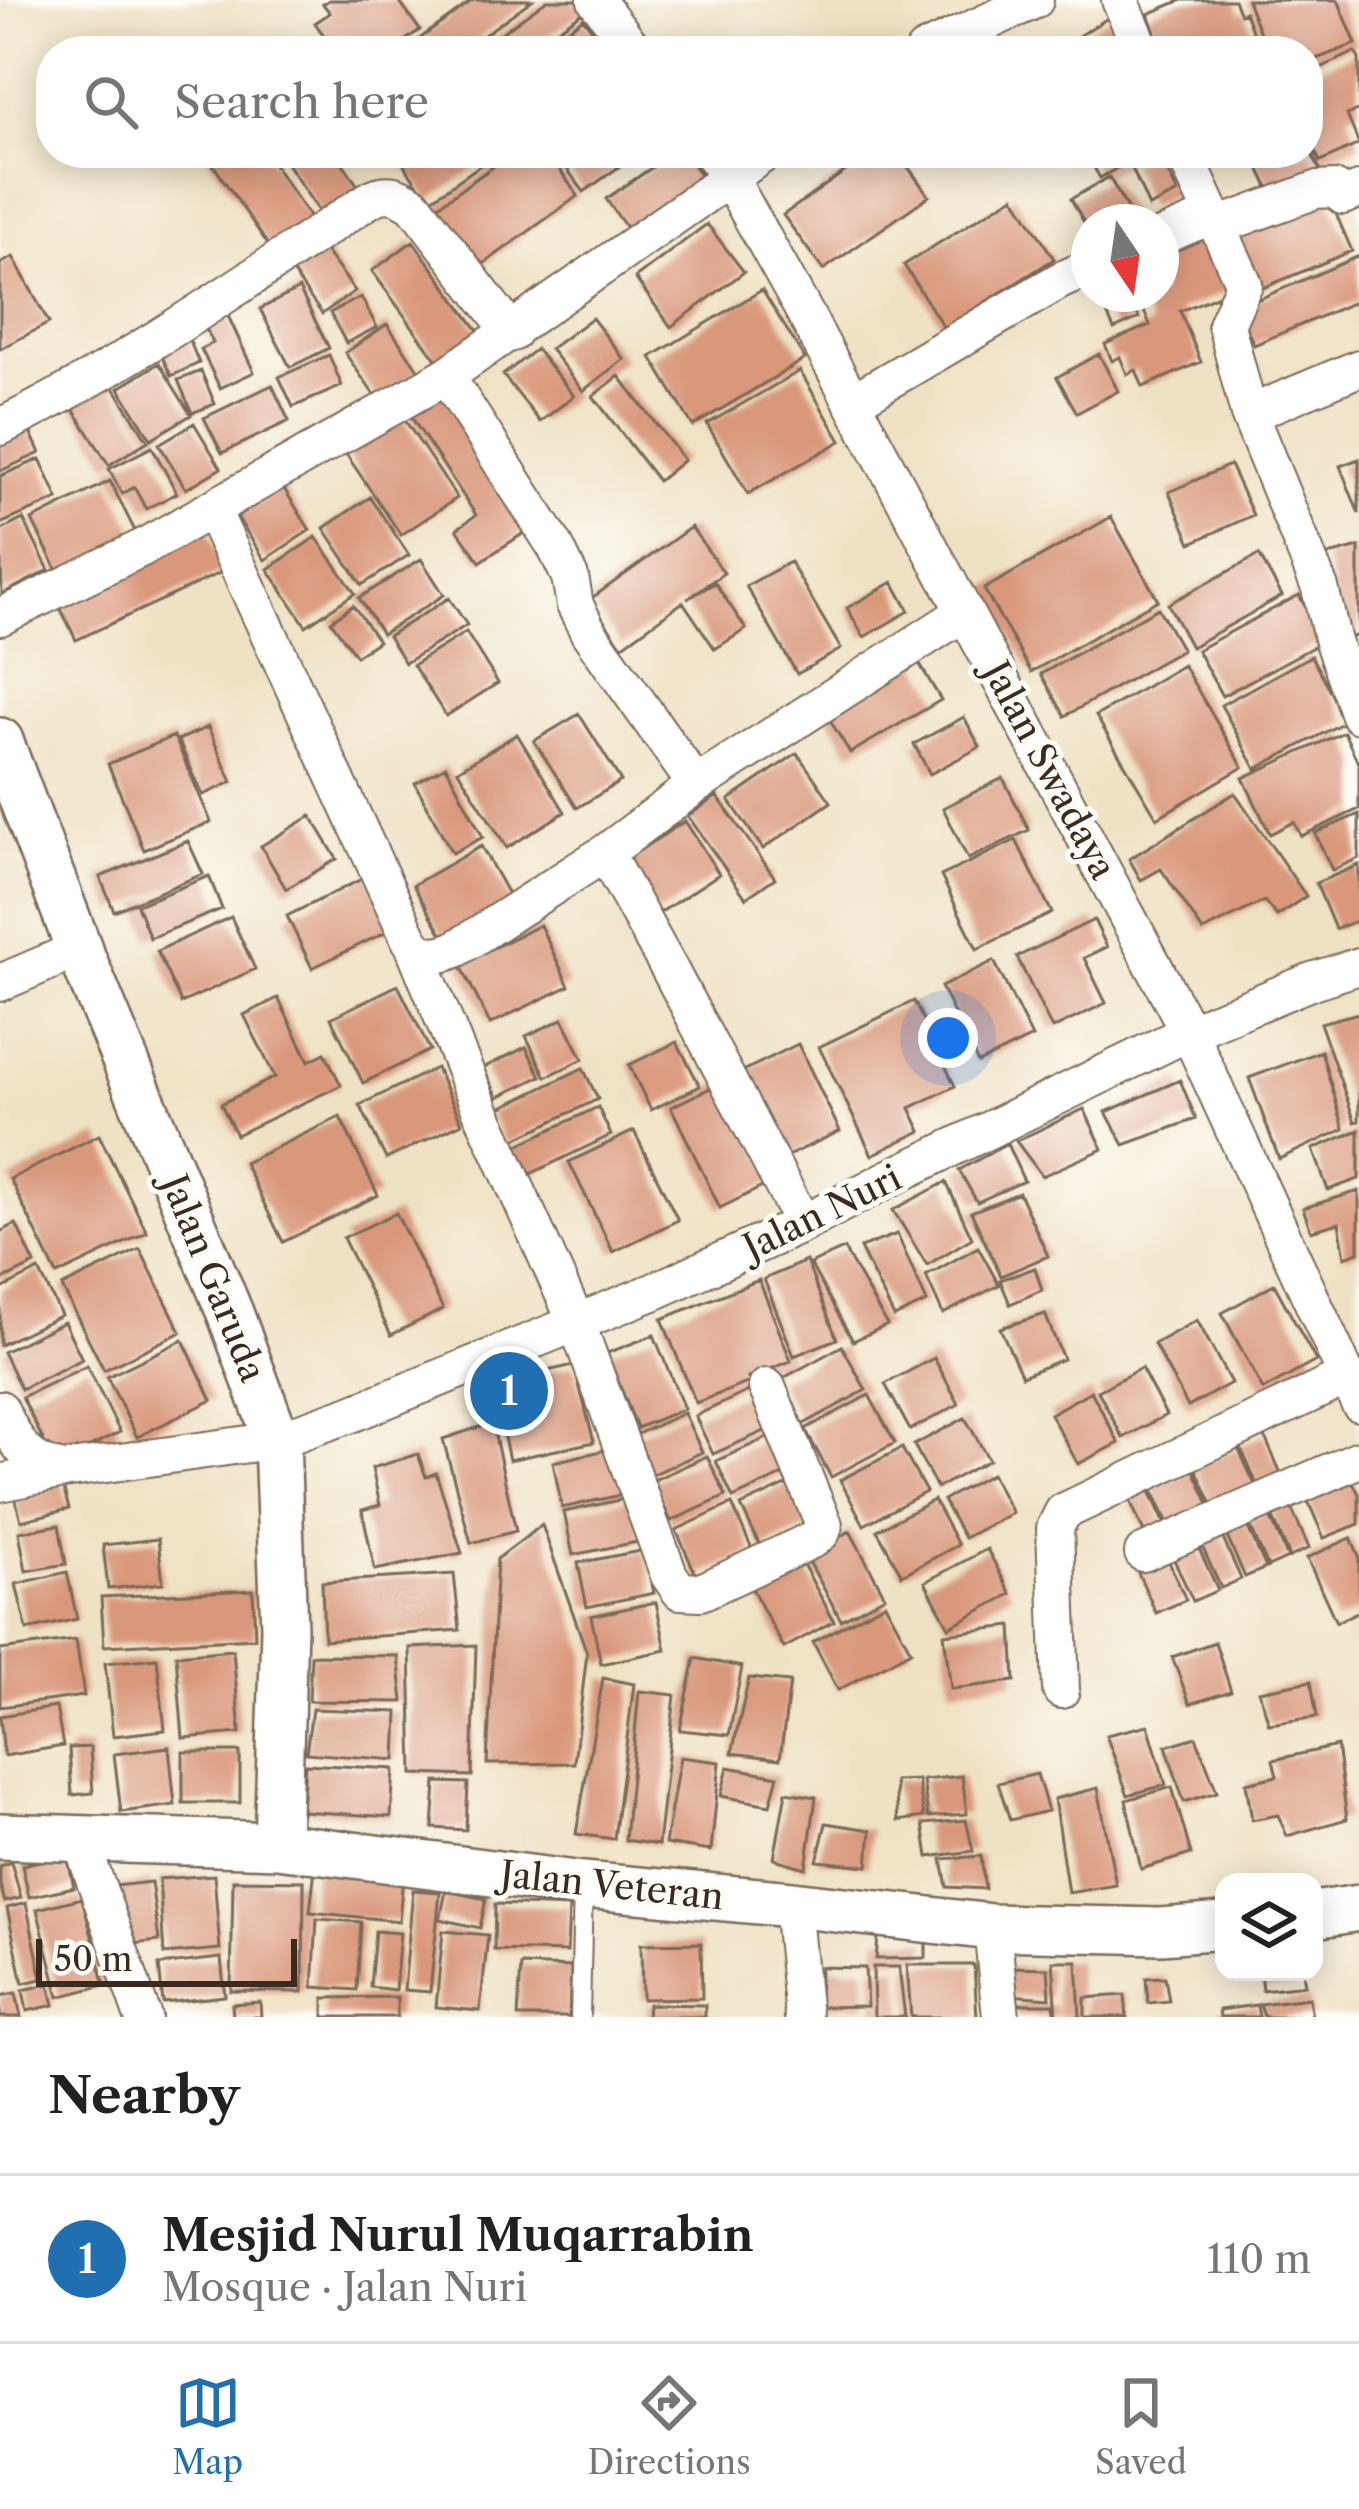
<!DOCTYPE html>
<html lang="en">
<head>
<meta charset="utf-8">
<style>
  :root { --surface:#fff; --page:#f2f2f2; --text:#222; --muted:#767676; --line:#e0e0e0; --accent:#1f6fb2 }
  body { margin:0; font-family:"Libre Caslon Text",serif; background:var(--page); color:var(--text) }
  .controls { position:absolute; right:36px; bottom:36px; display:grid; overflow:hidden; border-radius:24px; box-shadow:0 6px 30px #0003 }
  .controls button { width:108px; height:108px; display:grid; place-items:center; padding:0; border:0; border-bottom:3px solid var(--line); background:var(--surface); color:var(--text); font:60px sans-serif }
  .compass { position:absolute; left:1071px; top:204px; width:108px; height:108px; border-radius:50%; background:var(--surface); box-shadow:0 6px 30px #0003; rotate:167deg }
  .scale { position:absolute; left:36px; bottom:30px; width:261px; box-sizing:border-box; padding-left:12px; border:6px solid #3b2a1e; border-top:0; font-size:33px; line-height:42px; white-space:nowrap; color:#3b2a1e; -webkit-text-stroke:9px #fdfcf7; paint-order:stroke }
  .you { position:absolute; left:948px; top:1038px; width:42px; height:42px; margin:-30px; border:9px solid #fff; border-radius:50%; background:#1a73e8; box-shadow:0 0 0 18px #1a73e833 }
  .badge { display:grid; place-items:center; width:78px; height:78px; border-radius:50%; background:var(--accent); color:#fff; font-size:39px; font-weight:700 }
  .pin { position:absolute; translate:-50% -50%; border:6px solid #fff; box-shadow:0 3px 12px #0006 }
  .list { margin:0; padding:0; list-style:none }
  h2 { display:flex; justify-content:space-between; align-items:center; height:156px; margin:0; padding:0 48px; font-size:51px }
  h2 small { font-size:39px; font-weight:400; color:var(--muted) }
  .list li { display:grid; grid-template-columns:78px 1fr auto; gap:36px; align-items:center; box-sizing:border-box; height:168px; padding:0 48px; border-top:3px solid var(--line) }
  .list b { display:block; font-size:45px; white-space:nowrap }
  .list p { margin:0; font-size:39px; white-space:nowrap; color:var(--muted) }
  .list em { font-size:39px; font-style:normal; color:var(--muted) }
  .icon { flex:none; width:66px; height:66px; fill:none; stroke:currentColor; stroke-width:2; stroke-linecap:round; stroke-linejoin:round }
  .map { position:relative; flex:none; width:1359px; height:2017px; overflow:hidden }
  .search { position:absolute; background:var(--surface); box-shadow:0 6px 30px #0003; left:36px; right:36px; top:36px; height:132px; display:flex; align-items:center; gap:30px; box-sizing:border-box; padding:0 42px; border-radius:48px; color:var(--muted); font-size:45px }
  .sheet { height:324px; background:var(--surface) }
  nav { display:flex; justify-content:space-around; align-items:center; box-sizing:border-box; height:168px; border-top:3px solid var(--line); background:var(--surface); font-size:33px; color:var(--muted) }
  nav a { display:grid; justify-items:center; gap:6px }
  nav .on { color:var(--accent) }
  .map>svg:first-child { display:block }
  .building { fill:#d9987b }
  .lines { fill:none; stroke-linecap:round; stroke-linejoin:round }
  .service-casing { stroke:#7a6a58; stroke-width:22 }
  .minor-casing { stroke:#7a6a58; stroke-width:40 }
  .tertiary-casing { stroke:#7a6a58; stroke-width:50 }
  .service { stroke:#fff; stroke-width:18 }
  .minor { stroke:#fff; stroke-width:36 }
  .tertiary { stroke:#fff; stroke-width:45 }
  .labels { text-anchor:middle; stroke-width:10; stroke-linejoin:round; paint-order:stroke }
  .street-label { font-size:36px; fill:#3b2a1e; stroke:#fdfcf7 }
</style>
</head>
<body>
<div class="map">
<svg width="1359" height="2017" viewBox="0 0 1359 2017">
  <rect width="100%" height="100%" fill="#fdfcf7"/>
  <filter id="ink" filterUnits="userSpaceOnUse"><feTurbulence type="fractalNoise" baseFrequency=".00833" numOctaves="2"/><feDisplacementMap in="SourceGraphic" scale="24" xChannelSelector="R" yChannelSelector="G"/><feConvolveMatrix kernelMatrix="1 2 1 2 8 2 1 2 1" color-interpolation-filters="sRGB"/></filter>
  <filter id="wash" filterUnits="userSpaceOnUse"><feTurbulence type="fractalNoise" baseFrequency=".004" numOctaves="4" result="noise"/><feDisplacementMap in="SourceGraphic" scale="48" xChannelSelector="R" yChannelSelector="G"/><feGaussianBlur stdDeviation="2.7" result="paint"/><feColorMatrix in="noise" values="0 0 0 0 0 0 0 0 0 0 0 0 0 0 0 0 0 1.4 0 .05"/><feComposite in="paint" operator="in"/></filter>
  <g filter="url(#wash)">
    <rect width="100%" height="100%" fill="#efe2c4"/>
    <g id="blocks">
      <path class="building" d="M329 0H398L420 30 390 51H335L315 23 330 13 323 4Z
        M473 0H532L462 51H403Z
        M547 0H583L589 8 526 51H476Z
        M1182 0H1234L1240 14 1245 12 1256 42 1247 45 1249 51H1162L1148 14Z
        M1247 0H1338L1356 44 1308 62V51H1267Z
        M583 18 608 51H538Z
        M1108 18 1128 51H1076L1070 41Z
        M1355 52 1359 59V109L1347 115 1359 144 1320 162 1308 137V74Z
        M1308 145 1325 181 1276 204 1252 153H1308Z
        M205 153H266L312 221 271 249Z
        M280 153H336L360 189 321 215Z
        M396 153H498L429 201Z
        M512 153H548L578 196 479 267 436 207Z
        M555 153H638L584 192Z
        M673 153H685L705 182 630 233 606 199Z
        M871 153H898L929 196 823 270 783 215Z
        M1086 153H1133L1136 157 1100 178Z
        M1155 153H1159L1178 193 1149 207 1130 164Z
        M1109 177 1133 219 1126 222H1089V231L1071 199Z
        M1327 193 1352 251 1258 290 1233 231Z
        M1014 196 1054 259 944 328 904 265Z
        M707 224 744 272 671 327 635 278Z
        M1212 231 1236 288 1180 311 1201 362 1143 387 1136 370 1127 374 1120 357 1112 361 1105 344 1150 325 1137 294H1161V252Z
        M413 241 482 336 441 366 372 271Z
        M324 249 355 291 322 314 292 272Z
        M1359 256V300L1254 345 1238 308Z
        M13 257 49 323 0 349V264Z
        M299 289 329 348 290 367 260 309Z
        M762 290 805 359 693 426 651 357Z
        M1098 294H1129L1139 318 1114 329Z
        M361 297 377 327 346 343 330 313Z
        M223 305 254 372 220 388 201 349 213 343 200 316Z
        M592 318 624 359 583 391 550 349Z
        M387 324 419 371 377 399 345 353Z
        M188 337 199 363 171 376 159 350Z
        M536 349 574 396 540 422 503 375Z
        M1099 354 1118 391 1077 413 1057 377Z
        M329 355 342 386 293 407 279 377Z
        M159 363 191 415 151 439 119 388Z
        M201 371 215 404 192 413 178 380Z
        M800 371 841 441 748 494 707 424Z
        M619 376 684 460 658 481 593 396Z
        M109 380 148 441 109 465 70 404Z
        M272 385 289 421 222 453 204 418Z
        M439 387 533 527 480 562 457 529 476 515 406 409Z
        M398 410 457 498 401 535 342 448Z
        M26 423 40 453 0 471V435Z
        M194 423 221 468 186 489 159 444Z
        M152 447 177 493 146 509 134 487 122 494 109 469Z
        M40 459 58 499 0 524V476Z
        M1359 459V514L1340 466Z
        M1230 465 1253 515 1191 543 1169 492Z
        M110 481 137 535 59 574 32 520Z
        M283 487 310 530 265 560 237 517Z
        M370 497 409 555 362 585 324 528Z
        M1111 517 1158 600 1031 672 984 589Z
        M23 519 49 570 2 594 0 531Z
        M205 525 226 570 76 640 54 595Z
        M691 527 724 573 687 599 715 583 746 629 715 649 683 602 622 646 589 600Z
        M316 537 355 593 306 626 268 569Z
        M1359 547V635L1346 639 1325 556Z
        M1259 555 1282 596 1191 647 1168 604Z
        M421 559 444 595 382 634 359 598Z
        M790 562 841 649 797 674 746 586Z
        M893 582 909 611 864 637 847 608Z
        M1299 595 1324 641 1222 696 1197 650Z
        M449 598 467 625 405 663 388 636Z
        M353 605 378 641 356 656 331 621Z
        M1158 608 1182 650 1065 716 1041 674Z
        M466 632 498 683 446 716 413 665Z
        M913 653 941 700 850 753 822 707Z
        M1311 656 1346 721 1256 769 1221 705Z
        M1183 665 1243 767 1157 818 1096 716Z
        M579 714 621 781 577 808 534 741Z
        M964 717 980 747 930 774 914 744Z
        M208 727 232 782 203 795 178 740Z
        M1344 732 1359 765V809L1301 836 1294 822 1270 834 1243 778Z
        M517 734 565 812 507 848 458 770Z
        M174 736 211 822 144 850 108 764Z
        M797 753 831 802 763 849 729 800Z
        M446 766 483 837 452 853 415 783Z
        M1003 778 1029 830 968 859 943 808Z
        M1235 793 1306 896 1277 916 1264 901 1203 931 1161 869 1141 880 1129 859Z
        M717 796 775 878 746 898 688 816Z
        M1359 814V858L1332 870 1315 833Z
        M311 816 337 859 286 889 261 846Z
        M685 821 719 874 658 914 623 861Z
        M1016 840 1052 913 977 949 941 876Z
        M188 841 203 874 114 911 100 877Z
        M481 846 512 901 445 939 413 885Z
        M1359 865V920L1335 929 1316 883Z
        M372 874 398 926 312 968 287 916Z
        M209 876 222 909 150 938 137 905Z
        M231 917 255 969 181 1003 157 951Z
        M1094 920 1107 947 1084 958 1106 1003 1052 1029 1017 957Z
        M540 925 569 986 490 1024 460 964Z
        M994 961 1032 1037 978 1063 941 987Z
        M398 985 430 1050 363 1083 331 1018Z
        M278 998 309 1061 325 1053 341 1085 236 1135 221 1104 275 1077 244 1015Z
        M914 1001 955 1086 910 1108 921 1131 872 1155 819 1047Z
        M1359 1013V1121L1355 1122 1320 1023Z
        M563 1019 583 1059 546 1077 526 1036Z
        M677 1042 700 1086 651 1110 629 1065Z
        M798 1044 840 1131 777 1161 735 1075Z
        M526 1047 541 1076 498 1097 483 1068Z
        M1321 1051 1344 1129 1279 1159 1249 1078Z
        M436 1068 462 1123 386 1159 360 1105Z
        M583 1068 598 1099 505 1144 490 1113Z
        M1180 1080 1196 1119 1124 1145 1106 1112Z
        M725 1081 774 1181 720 1208 671 1107Z
        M598 1107 611 1135 520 1179 506 1151Z
        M1084 1109 1103 1149 1042 1176 1016 1141Z
        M340 1117 378 1195 283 1242 244 1163Z
        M1359 1130V1179L1328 1190 1313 1149Z
        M634 1131 678 1220 613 1252 569 1162Z
        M99 1135 147 1232 57 1275 10 1179Z
        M1007 1144 1024 1181 977 1202 959 1170Z
        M946 1182 972 1238 927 1265 893 1210Z
        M1359 1191V1252L1345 1257 1339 1223 1311 1231 1303 1208Z
        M1019 1193 1048 1256 1001 1276 971 1212Z
        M396 1213 443 1309 391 1335 343 1238Z
        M16 1224 35 1264 0 1281V1232Z
        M897 1234 927 1302 894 1317 860 1248Z
        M978 1247 999 1285 943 1314 926 1276Z
        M140 1249 181 1332 104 1370 62 1287Z
        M844 1249 887 1325 853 1341 810 1264Z
        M806 1261 837 1339 794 1356 764 1279Z
        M1035 1268 1042 1290 1010 1304 1000 1280Z
        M39 1270 61 1315 0 1345V1290Z
        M759 1280 791 1361 748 1378 750 1382 696 1403 662 1319Z
        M1274 1284 1316 1361 1263 1390 1222 1313Z
        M1045 1314 1063 1359 1022 1376 1000 1328Z
        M1197 1320 1231 1383 1188 1407 1154 1344Z
        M64 1322 82 1359 21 1389 3 1352Z
        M654 1335 684 1409 637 1428 607 1353Z
        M183 1340 212 1400 137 1437 107 1377Z
        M842 1346 866 1390 802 1425 778 1381Z
        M934 1358 959 1404 910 1430 885 1384Z
        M574 1365 594 1442 509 1460 492 1383Z
        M87 1366 120 1432 55 1464 22 1397Z
        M1141 1368 1166 1415 1123 1438 1098 1391Z
        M751 1390 769 1429 713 1454 695 1416Z
        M1091 1391 1119 1443 1078 1464 1050 1414Z
        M869 1395 895 1443 831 1477 805 1429Z
        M684 1413 702 1452 649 1476 631 1437Z
        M965 1418 989 1460 937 1488 914 1445Z
        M492 1423 516 1531 471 1543 443 1439Z
        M774 1435 791 1471 733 1498 716 1461Z
        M1264 1435 1283 1478 1259 1489 1240 1446Z
        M615 1448 625 1494 562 1508 553 1462Z
        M902 1448 926 1492 864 1525 840 1480Z
        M1238 1448 1257 1489 1214 1509 1195 1467Z
        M418 1454 426 1477 436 1473 462 1553 375 1570 362 1510 380 1505 372 1468Z
        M707 1456 726 1496 671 1521 652 1481Z
        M1194 1470 1212 1511 1170 1528 1151 1486Z
        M991 1474 1012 1513 964 1538 943 1500Z
        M60 1476 69 1509 21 1521 13 1488Z
        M797 1480 817 1523 761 1548 741 1506Z
        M1353 1482 1359 1494V1524L1324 1538 1308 1501Z
        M1149 1489 1167 1528 1146 1537 1129 1498Z
        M633 1497 642 1541 573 1555 564 1512Z
        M934 1500 958 1545 902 1575 877 1530Z
        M732 1504 753 1552 697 1577 676 1530Z
        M1290 1505 1309 1548 1290 1557 1271 1513Z
        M1268 1512 1288 1558 1268 1567 1248 1521Z
        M1245 1521 1266 1568 1245 1577 1224 1530Z
        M59 1525 66 1564 26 1571 19 1532Z
        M542 1525 587 1653 574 1763 487 1764 497 1559Z
        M850 1531 885 1596 841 1620 806 1556Z
        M1220 1532 1241 1579 1221 1588 1200 1542Z
        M1351 1538 1359 1557V1611L1336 1622 1307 1558Z
        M158 1539 163 1583 108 1589 103 1545Z
        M1196 1542 1218 1590 1193 1601 1171 1553Z
        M987 1549 1011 1594 949 1627 925 1582Z
        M645 1550 654 1593 587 1607 578 1563Z
        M1166 1555 1186 1600 1156 1613 1136 1568Z
        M799 1557 834 1621 784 1648 749 1583Z
        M67 1572 77 1619 27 1630 16 1584Z
        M454 1574 460 1630 324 1640 322 1582Z
        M253 1590 255 1638 104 1646 101 1597Z
        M656 1602 666 1650 601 1664 591 1616Z
        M885 1603 911 1651 838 1690 813 1642Z
        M1012 1626 1015 1681 951 1689 944 1634Z
        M76 1640 84 1696 0 1707V1650Z
        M1215 1642 1231 1691 1190 1704 1172 1657Z
        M476 1645 472 1776 413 1774 410 1648Z
        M233 1650 240 1733 183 1738 176 1655Z
        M311 1655 398 1656 403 1702 309 1701Z
        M157 1658 165 1730 113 1736 105 1663Z
        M695 1658 742 1667 729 1735 680 1730Z
        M603 1678 634 1684 614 1839 576 1834Z
        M749 1678 790 1682 780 1759 732 1753Z
        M1311 1681 1317 1717 1269 1724 1259 1691Z
        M639 1691 675 1695 658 1845 625 1840Z
        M56 1707 63 1746 4 1756 0 1716Z
        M312 1709 398 1712 396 1760 306 1753Z
        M1148 1725 1166 1785 1128 1795 1106 1735Z
        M1196 1737 1217 1792 1184 1802 1166 1746Z
        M1337 1746 1347 1819 1287 1836 1278 1815 1252 1820 1246 1783 1277 1776 1273 1760Z
        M90 1747 93 1793 72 1795 69 1748Z
        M169 1747 175 1805 121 1812 114 1754Z
        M183 1752H240V1803H183Z
        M680 1757 720 1762 711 1851 665 1844Z
        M305 1764 394 1769 391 1817 302 1811Z
        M728 1767 778 1776 770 1805 721 1796Z
        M1037 1774 1048 1811 1010 1820 998 1783Z
        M962 1776 967 1814 928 1817 923 1780Z
        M918 1780 924 1817 898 1821 895 1781Z
        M436 1782 468 1783 466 1830 433 1828Z
        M1172 1787 1191 1854 1141 1869 1126 1800Z
        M1098 1788 1116 1885 1068 1893 1054 1799Z
        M786 1792 816 1797 806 1868 774 1859Z
        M966 1820 973 1851 928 1857 923 1824Z
        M826 1823 871 1830 868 1866 817 1861Z
        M67 1855 74 1887 29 1897 22 1865Z
        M981 1856 985 1889 947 1887 942 1859Z
        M11 1862 21 1898 5 1902 0 1885V1866Z
        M315 1868 403 1876 399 1921 310 1912Z
        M214 1875 220 1949 164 1954 159 1879Z
        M233 1880 304 1881 303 1992 231 1991Z
        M151 1882 159 1941 123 1945 115 1886Z
        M413 1890 440 1892 430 1992 404 1990Z
        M446 1891 486 1899 480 1928 440 1919Z
        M82 1898 105 1985 59 1997 37 1909Z
        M26 1903 42 1979 23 1983 7 1908Z
        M495 1904 569 1907 567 1952 494 1950Z
        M317 1919 361 1922 357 1990 313 1987Z
        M375 1931 400 1933 395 1990 370 1987Z
        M443 1931 488 1935 480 2011 436 2007Z
        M878 1937 926 1941V1958L876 1959Z
        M701 1943 702 1998 642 1999 641 1944Z
        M221 1958 225 1996 163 2003 159 1965Z
        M1053 1961H1077L1080 2017H1057Z
        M521 1965 571 1967 569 2017H518Z
        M907 1965H974L977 2017H911Z
        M820 1967 865 1968 867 2006 819 2007Z
        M873 1967H899L905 2017H874Z
        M1007 1967 1048 1968 1050 1998 1009 1995Z
        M1260 1972H1303L1305 1985 1262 1990Z
        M1165 1977 1169 2001 1148 2003 1146 1978Z
        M49 1984 54 2005 27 2011 23 1990Z
        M16 1993 21 2017H0V1996Z
        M1125 1995 1127 2017H1085V1998Z
        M397 1997V2017H324V1998Z
        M1309 1998 1312 2017H1264L1260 2004Z
        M260 2002 261 2017H233L232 2004Z
        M648 2004 705 2005V2017H647Z
        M1016 2004H1054L1056 2017H1016Z
        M1257 2005 1259 2017H1220L1219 2010Z"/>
    </g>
  </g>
  <g filter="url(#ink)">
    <use href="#blocks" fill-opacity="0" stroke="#7a6a58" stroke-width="3"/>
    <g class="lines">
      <g class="service-casing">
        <path id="service" d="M580 2017 583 1885"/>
      </g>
      <g class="minor-casing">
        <path id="minor" d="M596 0 635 51
          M1120 0 1142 51
          M924 51 1035 0
          M711 153 729 177 801 306 1189 1032 1359 1403
          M1184 153 1244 284 1226 325 1249 414 1320 588 1333 642 1359 715
          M1218 226 1316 190 1334 189 1343 196 1359 190
          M1161 237 1213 215
          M446 376 555 546 570 577 575 605 589 633 696 785
          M852 402 1061 280 1089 268
          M1249 414 1359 368
          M0 427C130 363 248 279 369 200 386 190 398 194 414 205L512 333
          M212 510 410 940C423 959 437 957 456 949L605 853 696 785 965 612
          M0 617 144 547 446 376 765 153
          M605 853 671 972 803 1224
          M414 947 480 1108 577 1324 669 1575 680 1591 701 1592 814 1539 822 1532 824 1525 767 1387
          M0 983 79 949
          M0 1409C16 1442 24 1462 63 1470L277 1440 351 1414 655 1291 803 1224 886 1180 1189 1032 1312 981 1359 966
          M0 1483 63 1470
          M1143 1553 1359 1459
          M1061 1690 1055 1528 1063 1512 1348 1376
          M80 1838 143 2017
          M792 1904 803 2017
          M992 1927 1001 2017"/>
      </g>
      <g class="tertiary-casing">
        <path id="tertiary" d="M0 741 79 949 230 1313 277 1440 284 1628 277 1845
          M0 1836 277 1845 583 1885 792 1904 992 1927 1161 1931 1224 1926
          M1314 1915 1359 1908"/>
      </g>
      <use href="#service" class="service"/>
      <use href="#minor" class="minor"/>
      <use href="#tertiary" class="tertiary"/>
    </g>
  </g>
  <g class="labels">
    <g class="street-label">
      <text transform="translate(1050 770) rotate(62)" y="13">Jalan Swadaya</text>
      <text transform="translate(822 1212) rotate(-26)" y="13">Jalan Nuri</text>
      <text transform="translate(214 1278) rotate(68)" y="13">Jalan Garuda</text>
      <text transform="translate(612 1885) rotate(6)" y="13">Jalan Veteran</text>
    </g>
  </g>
</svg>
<div class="controls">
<button><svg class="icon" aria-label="layers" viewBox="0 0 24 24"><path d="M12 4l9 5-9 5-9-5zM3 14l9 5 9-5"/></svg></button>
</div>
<svg class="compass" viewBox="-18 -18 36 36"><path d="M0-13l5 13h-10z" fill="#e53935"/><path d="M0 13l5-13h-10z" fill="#767676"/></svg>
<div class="scale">50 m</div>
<div class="you"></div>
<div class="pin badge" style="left:509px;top:1391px">1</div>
<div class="search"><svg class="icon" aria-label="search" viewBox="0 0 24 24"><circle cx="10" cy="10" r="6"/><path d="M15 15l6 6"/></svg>Search here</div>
</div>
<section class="sheet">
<h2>Nearby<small></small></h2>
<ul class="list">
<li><span class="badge">1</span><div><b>Mesjid Nurul Muqarrabin</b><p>Mosque · Jalan Nuri</p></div><em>110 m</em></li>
</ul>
</section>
<nav>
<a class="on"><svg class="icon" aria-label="map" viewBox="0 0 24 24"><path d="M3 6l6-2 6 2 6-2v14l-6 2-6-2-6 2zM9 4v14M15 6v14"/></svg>Map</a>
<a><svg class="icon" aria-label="directions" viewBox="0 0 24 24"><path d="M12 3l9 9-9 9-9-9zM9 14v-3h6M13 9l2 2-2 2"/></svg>Directions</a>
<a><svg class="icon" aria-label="saved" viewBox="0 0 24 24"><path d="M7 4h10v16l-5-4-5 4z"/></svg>Saved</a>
</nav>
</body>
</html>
